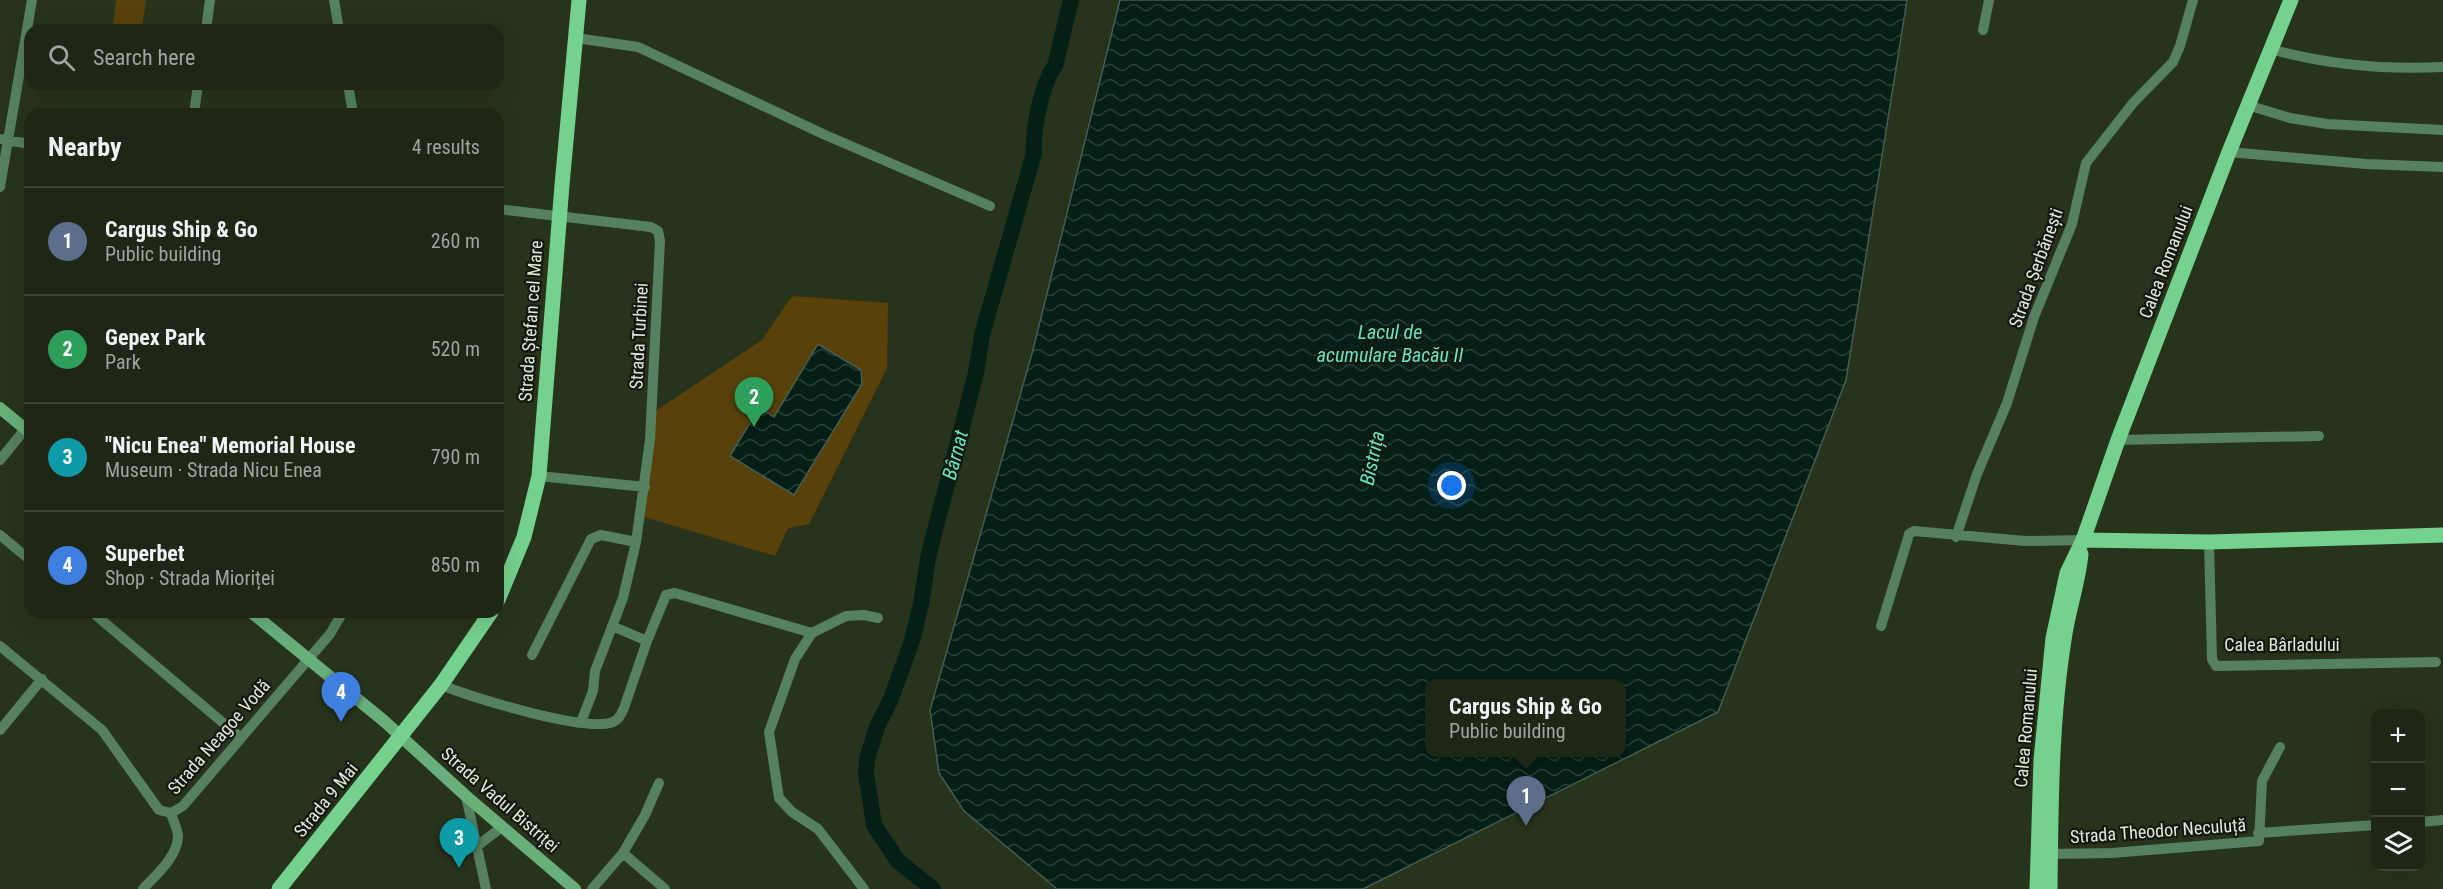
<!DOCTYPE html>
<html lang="en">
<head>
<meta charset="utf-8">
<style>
  :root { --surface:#1e2615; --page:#262e1e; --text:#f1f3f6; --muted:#a1a5a0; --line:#3c4334; --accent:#8c9099 }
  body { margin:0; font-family:"Roboto Condensed",sans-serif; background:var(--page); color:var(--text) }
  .controls { position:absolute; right:18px; bottom:18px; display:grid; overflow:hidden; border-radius:12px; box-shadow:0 6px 24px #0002 }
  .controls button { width:54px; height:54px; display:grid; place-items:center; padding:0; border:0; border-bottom:2px solid var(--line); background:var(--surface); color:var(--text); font:30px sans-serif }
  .you { position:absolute; left:1452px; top:486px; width:21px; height:21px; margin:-15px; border:4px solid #fff; border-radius:50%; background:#1a73e8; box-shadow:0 0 0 9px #1a73e833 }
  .badge { display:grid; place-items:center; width:39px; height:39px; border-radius:50%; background:var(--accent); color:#fff; font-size:20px; font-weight:700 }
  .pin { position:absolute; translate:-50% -50px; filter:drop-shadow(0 2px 3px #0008) }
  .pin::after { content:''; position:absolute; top:32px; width:21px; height:18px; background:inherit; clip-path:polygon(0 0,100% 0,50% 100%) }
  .popup { position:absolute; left:1425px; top:679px; width:201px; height:78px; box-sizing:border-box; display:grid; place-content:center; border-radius:12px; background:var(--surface); filter:drop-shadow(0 2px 4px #0005); font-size:20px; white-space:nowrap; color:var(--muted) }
  .popup b { font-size:22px; color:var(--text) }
  .popup::after { content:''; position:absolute; left:50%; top:100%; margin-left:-12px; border:12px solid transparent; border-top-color:var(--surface) }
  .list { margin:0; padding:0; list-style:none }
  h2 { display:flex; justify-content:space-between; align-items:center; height:78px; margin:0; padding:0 24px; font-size:26px }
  h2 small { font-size:20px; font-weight:400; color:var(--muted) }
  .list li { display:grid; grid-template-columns:39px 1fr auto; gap:18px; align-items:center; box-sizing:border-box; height:108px; padding:0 24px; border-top:2px solid var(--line) }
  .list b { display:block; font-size:22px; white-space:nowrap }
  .list p { margin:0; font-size:20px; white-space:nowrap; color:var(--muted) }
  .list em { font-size:20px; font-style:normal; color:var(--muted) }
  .icon { flex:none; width:33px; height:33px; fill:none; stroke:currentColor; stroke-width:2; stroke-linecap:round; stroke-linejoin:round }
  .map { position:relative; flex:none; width:2443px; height:889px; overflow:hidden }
  .search { position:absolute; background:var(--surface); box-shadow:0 6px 24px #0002; left:24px; top:24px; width:480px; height:66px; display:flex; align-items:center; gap:15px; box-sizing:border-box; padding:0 21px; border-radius:18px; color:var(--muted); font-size:22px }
  .panel { position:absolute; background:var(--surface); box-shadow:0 6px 24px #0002; left:24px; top:108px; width:480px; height:510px; border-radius:18px }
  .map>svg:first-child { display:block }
  .park { fill:#59420a }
  .water { fill:url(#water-waves); stroke:#455c52; stroke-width:1.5; fill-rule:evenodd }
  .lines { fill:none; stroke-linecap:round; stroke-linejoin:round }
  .river { stroke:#022018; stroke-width:16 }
  .minor { stroke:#558160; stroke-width:10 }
  .secondary { stroke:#68af7a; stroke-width:12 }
  .primary { stroke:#75d28e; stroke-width:15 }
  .labels { text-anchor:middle; stroke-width:4.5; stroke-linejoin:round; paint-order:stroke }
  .street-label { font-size:18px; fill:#e2e9da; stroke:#14190e }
  .water-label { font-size:20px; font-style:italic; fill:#63e6c5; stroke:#14190e }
</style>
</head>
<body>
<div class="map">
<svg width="2443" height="889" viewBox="0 0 2443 889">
  <defs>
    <pattern id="water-waves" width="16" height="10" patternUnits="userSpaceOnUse" patternTransform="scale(1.5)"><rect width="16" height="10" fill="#022018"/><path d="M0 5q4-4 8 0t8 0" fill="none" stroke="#274039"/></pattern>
  </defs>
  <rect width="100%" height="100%" fill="#28331c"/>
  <path class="park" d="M116 0H146L142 30H112Z
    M792 296 888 303 887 368 809 524 788 528 775 556 638 515 651 414 762 340Z"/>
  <path class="water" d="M1120 0H1907L1846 380 1718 712 1363 889H1057L964 811 939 773 930 710 1033 350ZM1430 684H1622V752H1430Z
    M818 344 861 370 862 384 794 495 730 456 759 408 774 417Z"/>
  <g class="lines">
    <path class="river" d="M933 889 898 861 874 825 866 773 867 759 877 727 890 701 912 641 921 604 929 553 976 373 982 335 1034 153C1032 131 1042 83 1055 66L1071 0"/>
    <path class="minor" d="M334 0 339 30
      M206 30 210 0
      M1983 30 1989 0
      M576 38 638 47 823 134 990 206
      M2270 49C2325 64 2386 70 2443 67
      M348 84 353 114
      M2247 105 2290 118 2327 124 2443 130
      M194 114 198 84
      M0 139 30 144
      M2229 152 2366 164 2443 167
      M0 187 32 0
      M498 209 651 227 658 231 660 241 650 440 636 542 623 598 595 671 593 691 581 722
      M2118 440 2319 436
      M0 460 30 423
      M539 476 645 487
      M0 535 30 560
      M1956 537 1977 474 2007 403 2034 317 2072 224 2086 163 2133 103 2173 62 2180 46 2193 0
      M2209 542 2212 659 2216 666 2436 662
      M92 612 241 738
      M612 626 647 641
      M1881 626 1908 538 1909 534 1914 531 2025 541 2083 540
      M0 646 102 730 159 810 171 813 183 806 330 634 343 612
      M532 655 591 539 601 535 636 542
      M441 685C472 697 585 733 613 722 619 720 621 714 624 708L647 641 666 595 675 593 812 633
      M0 730 42 679
      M466 796 486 889
      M2420 822 2443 820
      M2258 833 2376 825
      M477 846 502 827
      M623 853 645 815 659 783
      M2050 854 2112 853 2259 841 2262 781 2280 747
      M143 889C156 875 177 857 178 837 178 829 173 821 171 813
      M592 889 623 853 665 889
      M864 889 818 829 792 812 779 798 769 732 795 659 812 633 846 616 864 615 878 618"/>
    <path class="secondary" d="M0 408 30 433
      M251 612 384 721 466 796 575 889"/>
    <path class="primary" d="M2083 540 2209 542 2443 535
      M498 600 524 537 539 476 562 185 579 0
      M279 889 441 685 491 612
      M2037 889 2041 760 2053 638 2067 573 2083 540 2118 440 2229 152 2291 0
      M2050 889C2051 806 2051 722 2064 640 2068 611 2078 584 2081 554"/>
  </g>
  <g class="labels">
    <g class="street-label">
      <text transform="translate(2166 262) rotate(-69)" y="6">Calea Romanului</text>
      <text transform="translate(2036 268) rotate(-70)" y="6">Strada Șerbănești</text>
      <text transform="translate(531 321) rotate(-86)" y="6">Strada Ștefan cel Mare</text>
      <text transform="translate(639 336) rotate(-87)" y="6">Strada Turbinei</text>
      <text x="2282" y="651">Calea Bârladului</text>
      <text transform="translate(2026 728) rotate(-85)" y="6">Calea Romanului</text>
      <text transform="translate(219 737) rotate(-49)" y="6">Strada Neagoe Vodă</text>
      <text transform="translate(326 800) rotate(-51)" y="6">Strada 9 Mai</text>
      <text transform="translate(500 800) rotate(41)" y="6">Strada Vadul Bistriței</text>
      <text transform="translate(2158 831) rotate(-4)" y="6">Strada Theodor Neculuță</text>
    </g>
    <g class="water-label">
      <text x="1390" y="339">Lacul de<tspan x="1390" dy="23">acumulare Bacău II</tspan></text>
      <text transform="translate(955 455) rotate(-75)" y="7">Bârnat</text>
      <text transform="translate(1372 458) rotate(-78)" y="7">Bistrița</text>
    </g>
  </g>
</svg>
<div class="controls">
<button>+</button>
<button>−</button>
<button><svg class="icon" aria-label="layers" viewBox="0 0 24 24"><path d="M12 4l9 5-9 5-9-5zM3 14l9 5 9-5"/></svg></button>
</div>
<div class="you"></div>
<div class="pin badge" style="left:1526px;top:826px;background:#5c6f8a">1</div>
<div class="popup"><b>Cargus Ship &amp; Go</b>Public building</div>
<div class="pin badge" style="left:754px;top:427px;background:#2e9e5b">2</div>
<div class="pin badge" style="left:459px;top:868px;background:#0f9aa8">3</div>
<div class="pin badge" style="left:341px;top:722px;background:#3f7fe0">4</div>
<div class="search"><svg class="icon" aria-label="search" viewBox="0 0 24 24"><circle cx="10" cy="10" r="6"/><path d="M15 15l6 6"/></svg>Search here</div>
<section class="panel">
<h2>Nearby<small>4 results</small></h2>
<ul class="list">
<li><span class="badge" style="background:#5c6f8a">1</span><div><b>Cargus Ship &amp; Go</b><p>Public building</p></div><em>260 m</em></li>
<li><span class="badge" style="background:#2e9e5b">2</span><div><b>Gepex Park</b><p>Park</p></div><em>520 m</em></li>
<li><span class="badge" style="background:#0f9aa8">3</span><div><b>&quot;Nicu Enea&quot; Memorial House</b><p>Museum · Strada Nicu Enea</p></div><em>790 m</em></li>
<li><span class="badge" style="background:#3f7fe0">4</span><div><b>Superbet</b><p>Shop · Strada Mioriței</p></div><em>850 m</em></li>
</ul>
</section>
</div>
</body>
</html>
